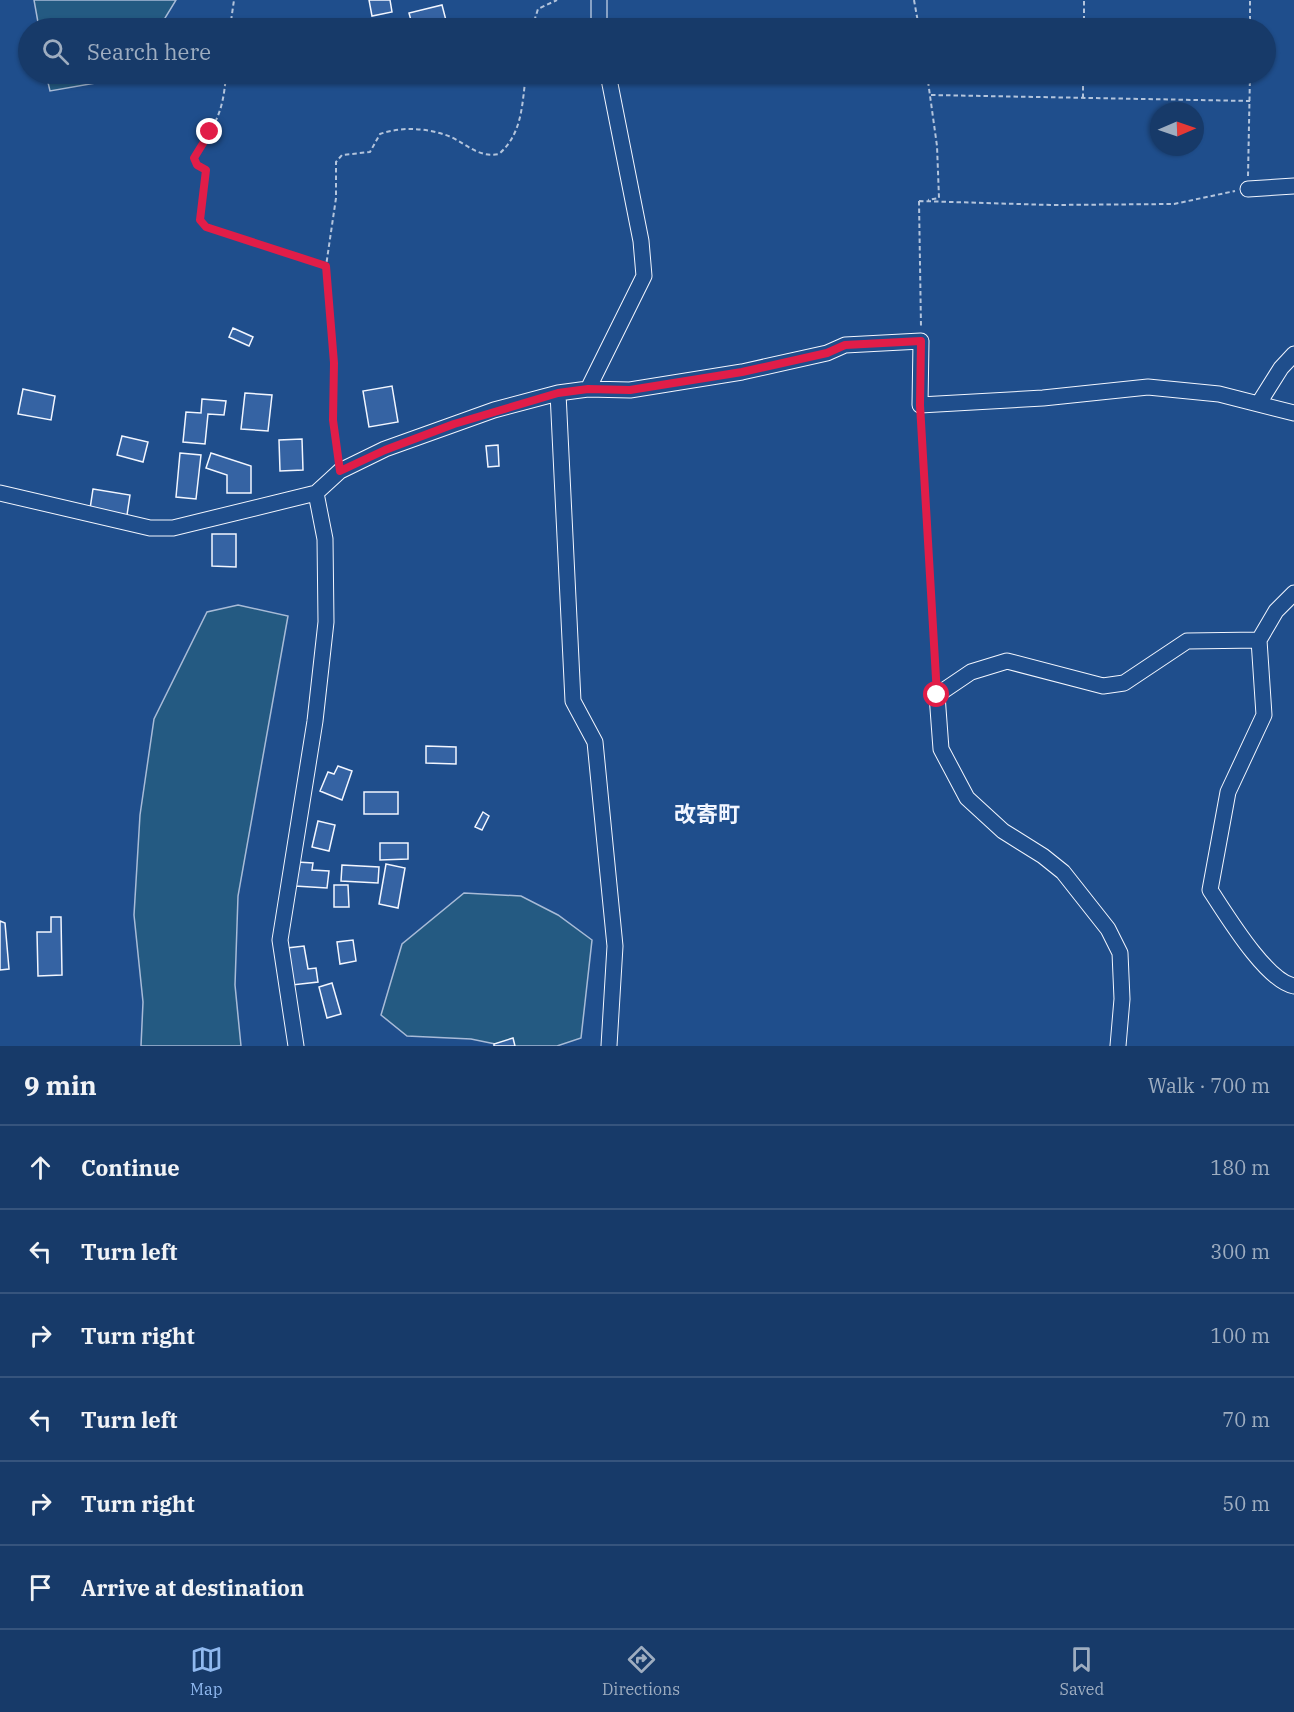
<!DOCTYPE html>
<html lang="en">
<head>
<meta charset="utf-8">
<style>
  :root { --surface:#173a69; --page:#244571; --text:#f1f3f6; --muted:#9eadc0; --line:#36547d; --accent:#90b9f0 }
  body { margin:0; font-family:"IBM Plex Serif","Noto Sans JP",serif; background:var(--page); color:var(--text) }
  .compass { position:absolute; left:1150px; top:102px; width:54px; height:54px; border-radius:50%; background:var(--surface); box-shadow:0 2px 4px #0004; rotate:88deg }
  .stop { position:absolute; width:18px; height:18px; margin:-14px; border:4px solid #e11d48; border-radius:50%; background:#fff }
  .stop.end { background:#e11d48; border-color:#fff; box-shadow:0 2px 6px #0008 }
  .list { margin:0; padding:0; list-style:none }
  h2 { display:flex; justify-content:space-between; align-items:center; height:78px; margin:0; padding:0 24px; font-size:26px }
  h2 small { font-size:20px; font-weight:400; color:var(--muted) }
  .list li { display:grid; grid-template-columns:39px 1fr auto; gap:18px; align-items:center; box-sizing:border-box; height:84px; padding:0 24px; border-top:2px solid var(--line) }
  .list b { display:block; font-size:22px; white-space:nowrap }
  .list em { font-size:20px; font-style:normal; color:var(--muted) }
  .icon { flex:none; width:33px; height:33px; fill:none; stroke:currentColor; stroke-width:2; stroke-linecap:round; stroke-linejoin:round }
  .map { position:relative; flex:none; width:1294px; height:1046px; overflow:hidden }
  .search { position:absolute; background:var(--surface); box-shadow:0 2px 4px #0004; left:18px; right:18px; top:18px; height:66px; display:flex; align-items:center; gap:15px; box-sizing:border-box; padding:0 21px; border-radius:33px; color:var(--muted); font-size:22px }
  .sheet { height:582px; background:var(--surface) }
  nav { display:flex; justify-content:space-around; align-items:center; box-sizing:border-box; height:84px; border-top:2px solid var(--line); background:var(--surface); font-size:16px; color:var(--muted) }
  nav a { display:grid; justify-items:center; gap:3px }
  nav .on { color:var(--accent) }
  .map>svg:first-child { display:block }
  .green { fill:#245a82; stroke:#a8bbd7; stroke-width:1.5 }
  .building { fill:#3563a3; stroke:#f2f6ff; stroke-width:1.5 }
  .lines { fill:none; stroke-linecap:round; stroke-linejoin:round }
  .minor-casing { stroke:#f2f6ff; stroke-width:17 }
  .path { stroke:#b3c4dc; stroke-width:2; stroke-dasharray:4.5 3; stroke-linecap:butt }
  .minor { stroke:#1f4e8c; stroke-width:15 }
  .route { stroke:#e11d48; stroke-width:8 }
  .labels { text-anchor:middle; stroke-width:4.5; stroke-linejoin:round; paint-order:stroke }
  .quarter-label { font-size:22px; font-weight:bold; fill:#f2f6ff; stroke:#1f4e8c }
</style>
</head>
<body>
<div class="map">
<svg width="1294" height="1046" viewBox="0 0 1294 1046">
  <rect width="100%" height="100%" fill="#1f4e8c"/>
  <path class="green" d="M34 0H176L159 28H39Z
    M46 74H132L130 77 50 91Z
    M238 605 288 616 238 896 235 985 241 1046H141L143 1002 134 915 140 815 154 719 207 612Z
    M464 893 521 896 558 915 592 940 581 1038 557 1046H505L471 1039 407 1036 381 1015 402 944Z"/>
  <path class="building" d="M369 0H390L392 12 372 16Z
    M442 5 448 28H413L409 13Z
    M233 328 253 337 249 346 229 337Z
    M392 386 398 422 369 427 363 391Z
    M23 389 55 396 51 420 18 414Z
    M245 393 272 395 268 431 241 429Z
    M202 399 226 401 224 415 208 414 205 444 183 442 186 412 201 413Z
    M122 436 148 442 143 462 117 455Z
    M302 439 303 470 280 471 279 440Z
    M498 445 499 466 488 467 486 446Z
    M180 453 201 455 196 499 176 497Z
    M211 453 251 466V493H227V475L206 468Z
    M93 489 130 495 127 515 90 509Z
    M212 534H236V567L212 566Z
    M426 746 456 747V764L426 763Z
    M338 766 352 771 342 800 320 791 328 772 334 774Z
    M364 792H398V814H364Z
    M483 812 489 816 482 830 475 827Z
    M318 821 335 825 329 851 312 847Z
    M380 843H408V859L380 860Z
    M297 862 313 863 312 870 329 871 327 888 295 886Z
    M386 864 405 868 398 908 379 904Z
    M342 865 379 867 378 883 341 881Z
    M334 885H348L349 907H334Z
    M51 917H61L62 975 38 976 37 932H51Z
    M0 921 5 923 9 969 0 970Z
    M353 940 356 961 340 964 337 942Z
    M304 946 308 969 316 968 318 982 292 985 287 948Z
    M332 983 341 1014 327 1018 319 987Z
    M513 1038 515 1046H494V1044Z"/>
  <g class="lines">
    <g class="minor-casing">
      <path id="minor" d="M599 0V28
        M1248 189 1294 186
        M588 389 644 276 641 241 608 74
        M558 393 573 701 595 742 615 946 609 1046
        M1259 403 1281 368 1294 354
        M0 493 150 528H173L316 493 340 471 385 449 494 410 558 393 588 389 630 390 742 372 827 353 845 345 921 341 920 405 1043 398 1148 387 1219 394 1294 413
        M1294 593 1276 611 1259 640 1264 715 1228 792 1210 890C1226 914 1266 981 1294 986
        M296 1046 280 940 315 721 326 622 325 539 316 493
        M1118 1046 1122 999 1120 953 1108 929 1063 872 1043 856 1003 831 967 798 941 749 937 695 971 672 1007 661 1103 686 1124 683 1187 641 1259 640"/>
    </g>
    <path class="path" d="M914 0 919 28
      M230 28 234 0
      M532 28 538 9 557 0
      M1084 28V0
      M1250 28V0
      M226 74C223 116 215 123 194 158L197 165 206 170 199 220 206 227 326 266
      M927 74 937 146 939 198 928 200
      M931 95 1250 101
      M1083 98V74
      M1248 176 1250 74
      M919 201 1051 205 1174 204 1235 191
      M919 201 921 327
      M921 419 936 680
      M338 456 333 420 334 363 326 266 336 198V162L342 155 370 152 380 134C402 126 429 128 451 137 468 145 479 158 499 154 523 133 522 103 526 74"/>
    <use href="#minor" class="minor"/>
  </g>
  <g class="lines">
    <path class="route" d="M210 132 194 158 197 165 206 170 200 220 206 227 326 266 334 363 333 420 340 471 385 450 454 424 558 393 588 389 630 390 742 372 827 353 845 345 921 341 920 405 937 695"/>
  </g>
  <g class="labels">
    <g class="quarter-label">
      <text x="707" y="822">改寄町</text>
    </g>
  </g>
</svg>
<svg class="compass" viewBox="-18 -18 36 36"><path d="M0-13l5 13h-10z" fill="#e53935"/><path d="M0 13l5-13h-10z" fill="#9eadc0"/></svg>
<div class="stop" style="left:937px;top:695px"></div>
<div class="stop end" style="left:210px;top:132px"></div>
<div class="search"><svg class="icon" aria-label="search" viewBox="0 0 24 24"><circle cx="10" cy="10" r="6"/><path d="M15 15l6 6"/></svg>Search here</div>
</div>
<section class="sheet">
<h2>9 min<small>Walk · 700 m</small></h2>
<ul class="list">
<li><svg class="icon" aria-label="ahead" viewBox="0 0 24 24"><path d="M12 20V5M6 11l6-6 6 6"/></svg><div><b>Continue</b></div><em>180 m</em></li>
<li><svg class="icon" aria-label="left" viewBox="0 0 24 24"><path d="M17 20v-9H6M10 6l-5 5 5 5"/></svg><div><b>Turn left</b></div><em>300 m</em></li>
<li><svg class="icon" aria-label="right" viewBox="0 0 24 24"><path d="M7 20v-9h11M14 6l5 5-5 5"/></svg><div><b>Turn right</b></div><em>100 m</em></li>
<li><svg class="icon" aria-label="left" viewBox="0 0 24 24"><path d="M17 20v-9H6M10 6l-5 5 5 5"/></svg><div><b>Turn left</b></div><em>70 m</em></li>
<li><svg class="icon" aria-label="right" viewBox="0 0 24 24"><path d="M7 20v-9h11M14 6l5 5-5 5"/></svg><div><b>Turn right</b></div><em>50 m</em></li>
<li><svg class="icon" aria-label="arrive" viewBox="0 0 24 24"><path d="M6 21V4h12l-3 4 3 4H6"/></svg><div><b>Arrive at destination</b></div></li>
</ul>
</section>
<nav>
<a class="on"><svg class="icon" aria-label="map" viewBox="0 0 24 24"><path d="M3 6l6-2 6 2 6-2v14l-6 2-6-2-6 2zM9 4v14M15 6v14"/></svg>Map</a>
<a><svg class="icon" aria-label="directions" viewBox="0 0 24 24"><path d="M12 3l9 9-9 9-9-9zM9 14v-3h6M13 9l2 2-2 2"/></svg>Directions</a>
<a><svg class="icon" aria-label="saved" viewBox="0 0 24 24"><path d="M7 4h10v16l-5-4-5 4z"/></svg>Saved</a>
</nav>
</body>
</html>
